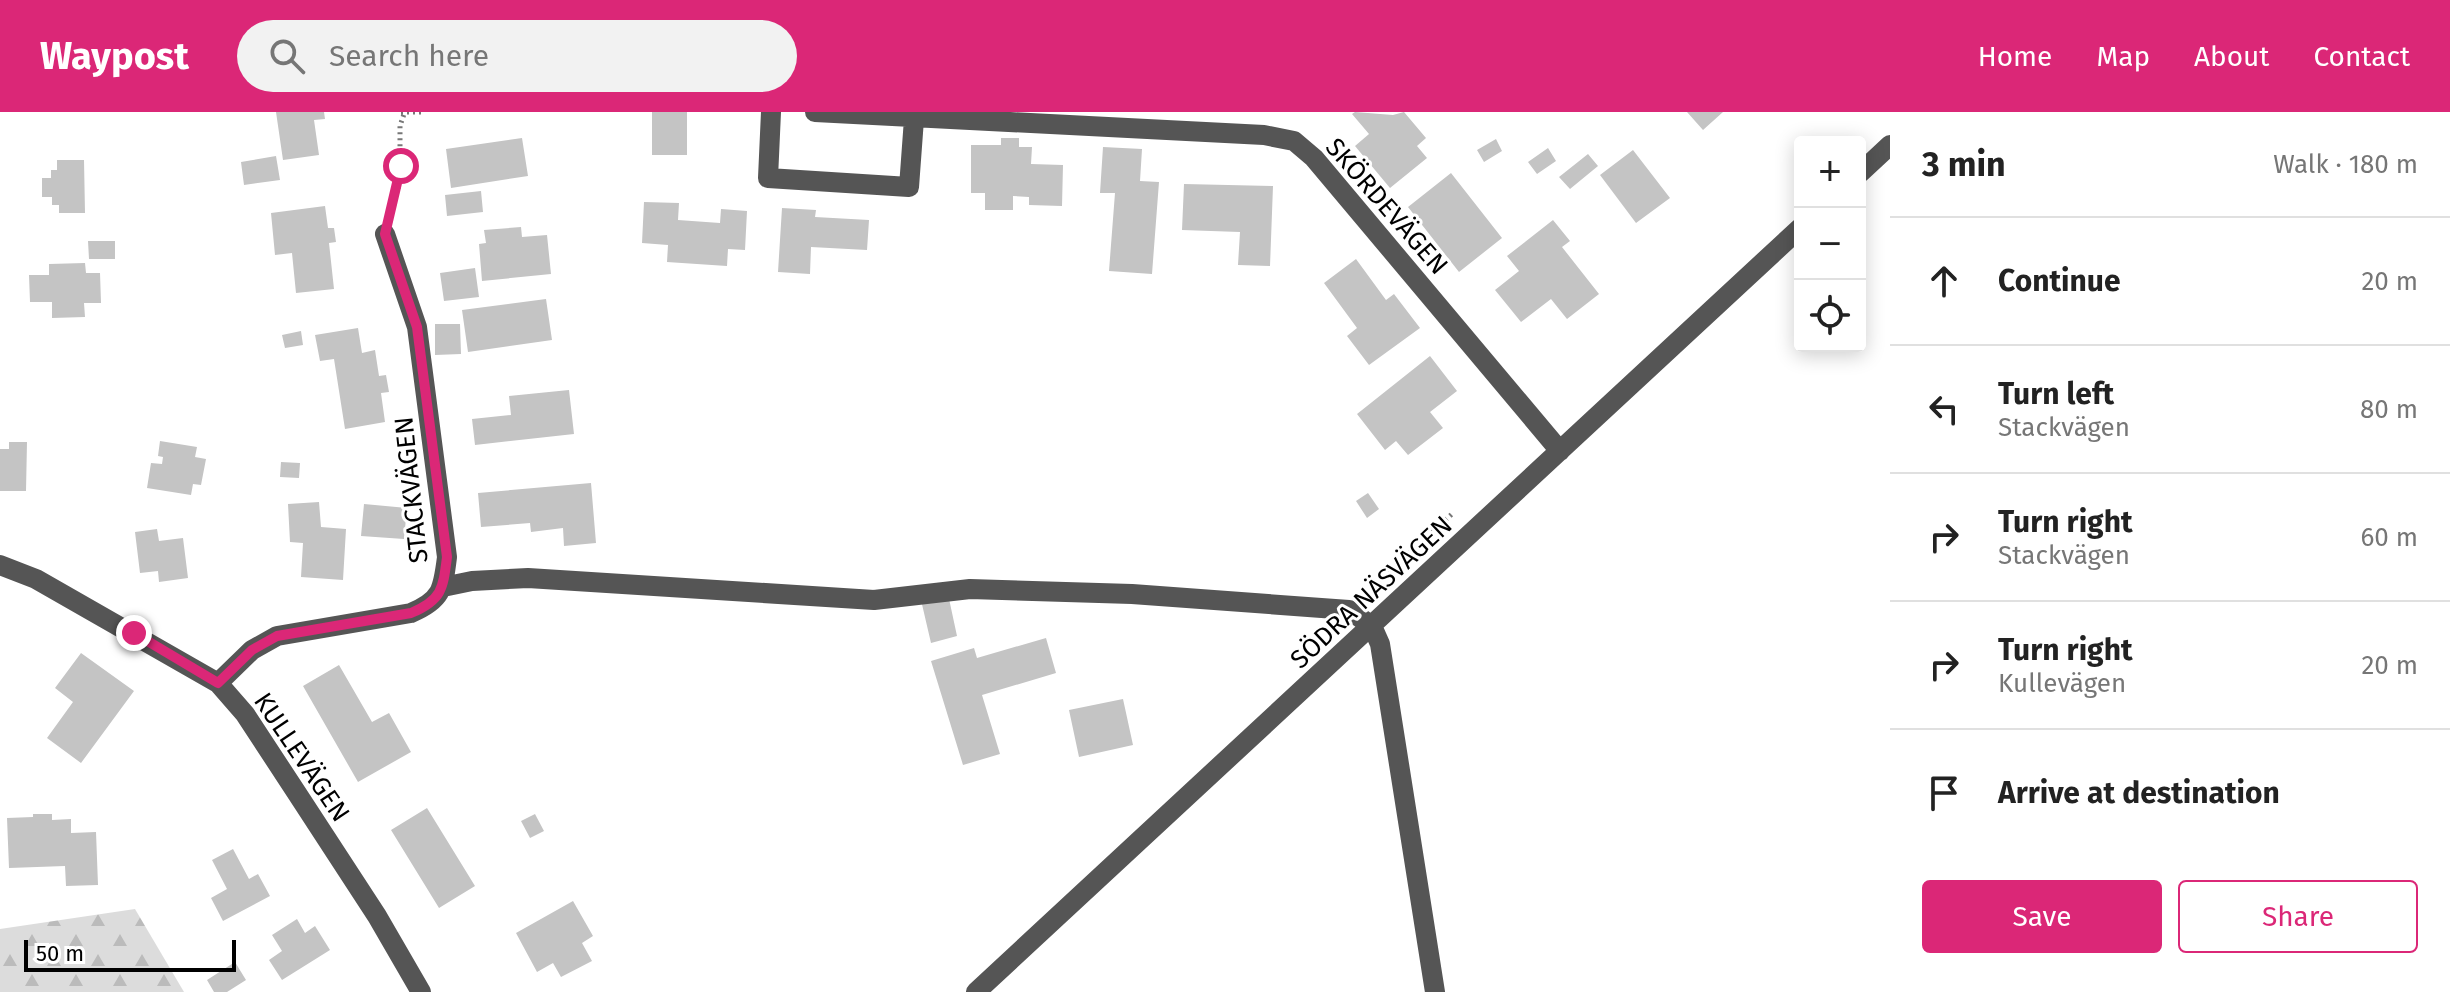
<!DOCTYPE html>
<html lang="en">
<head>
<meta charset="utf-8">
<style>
  :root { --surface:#fff; --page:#f2f2f2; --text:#222; --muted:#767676; --line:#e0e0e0; --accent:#db2777 }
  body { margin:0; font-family:"Fira Sans",sans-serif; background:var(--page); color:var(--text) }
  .controls { position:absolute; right:24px; top:24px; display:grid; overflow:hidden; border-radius:8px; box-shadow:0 4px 20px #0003 }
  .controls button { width:72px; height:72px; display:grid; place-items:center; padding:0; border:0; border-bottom:2px solid var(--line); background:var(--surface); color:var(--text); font:40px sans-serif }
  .scale { position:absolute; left:24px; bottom:20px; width:212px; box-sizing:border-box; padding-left:8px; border:4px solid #000; border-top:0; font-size:22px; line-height:28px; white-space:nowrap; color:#000; -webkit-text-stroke:6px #fff; paint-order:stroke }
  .stop { position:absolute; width:24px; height:24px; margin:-18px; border:6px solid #db2777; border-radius:50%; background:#fff }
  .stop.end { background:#db2777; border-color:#fff; box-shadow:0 2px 8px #0008 }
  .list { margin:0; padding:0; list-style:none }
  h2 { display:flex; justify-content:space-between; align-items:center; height:104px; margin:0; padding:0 32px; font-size:34px }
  h2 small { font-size:26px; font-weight:400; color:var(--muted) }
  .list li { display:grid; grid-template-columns:52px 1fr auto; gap:24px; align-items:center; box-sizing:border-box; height:128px; padding:0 32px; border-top:2px solid var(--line) }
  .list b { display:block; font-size:30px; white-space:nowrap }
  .list p { margin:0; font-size:26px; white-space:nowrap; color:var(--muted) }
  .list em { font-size:26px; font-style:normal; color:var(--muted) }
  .actions { display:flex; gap:16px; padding:24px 32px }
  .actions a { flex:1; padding:18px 0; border:2px solid var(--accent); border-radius:8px; text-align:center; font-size:28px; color:var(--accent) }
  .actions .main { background:var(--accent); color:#fff }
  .icon { flex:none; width:44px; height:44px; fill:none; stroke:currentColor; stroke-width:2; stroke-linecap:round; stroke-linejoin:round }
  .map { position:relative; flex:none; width:1890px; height:880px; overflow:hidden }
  header { display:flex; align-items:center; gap:48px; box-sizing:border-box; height:112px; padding:0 40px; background:var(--accent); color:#fff }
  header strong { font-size:38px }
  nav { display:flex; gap:44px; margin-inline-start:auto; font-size:28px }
  .search { width:560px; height:72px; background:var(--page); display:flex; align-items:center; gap:20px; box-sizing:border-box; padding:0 28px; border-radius:44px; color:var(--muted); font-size:30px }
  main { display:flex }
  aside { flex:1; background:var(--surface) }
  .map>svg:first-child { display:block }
  .forest { fill:url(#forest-firs) }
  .building { fill:#c4c4c4 }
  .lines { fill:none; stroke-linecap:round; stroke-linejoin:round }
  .path { stroke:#777; stroke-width:5; stroke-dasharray:2 4; stroke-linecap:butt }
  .minor { stroke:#555; stroke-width:20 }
  .route { stroke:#db2777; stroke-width:10 }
  .labels { text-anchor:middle; stroke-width:6; stroke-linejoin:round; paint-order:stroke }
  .street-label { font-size:26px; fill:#000; stroke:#fff }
</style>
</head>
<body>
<header>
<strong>Waypost</strong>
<div class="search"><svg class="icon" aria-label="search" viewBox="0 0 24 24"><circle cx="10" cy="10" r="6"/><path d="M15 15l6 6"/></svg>Search here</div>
<nav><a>Home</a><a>Map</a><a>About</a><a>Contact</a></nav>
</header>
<main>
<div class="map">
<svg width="1890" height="880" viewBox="0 0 1890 880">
  <defs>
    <pattern id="forest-firs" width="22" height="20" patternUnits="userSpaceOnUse" patternTransform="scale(2)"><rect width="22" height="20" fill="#dcdcdc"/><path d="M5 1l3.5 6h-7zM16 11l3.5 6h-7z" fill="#bbb"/></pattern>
  </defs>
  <rect width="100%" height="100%" fill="#fff"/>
  <path class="forest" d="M135 797 184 880H0V817Z"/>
  <path class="building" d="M276 0H324L325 7 314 8 319 43 283 48Z
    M652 0H687V43H652Z
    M1355 0 1393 3 1404 0 1426 26 1417 34 1427 46 1390 76 1355 34 1369 22 1352 2Z
    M1687 0H1723L1703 18Z
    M522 26 528 64 451 76 446 37Z
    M1001 26H1019V35H1032L1031 52 1063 53 1062 94 1029 93V85L1013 84V98H985V81H971V33H1001Z
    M1496 27 1502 39 1484 50 1477 38Z
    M1103 35 1142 37 1140 69 1159 70 1152 162 1109 159 1115 81H1100Z
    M1548 36 1556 49 1537 62 1528 50Z
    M1633 38 1670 86 1636 111 1600 63Z
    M1588 42 1598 54 1570 77 1559 65Z
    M276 44 280 68 244 73 241 50Z
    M57 48H84L85 101H59V93H52V85H42V66H51V58H57Z
    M1451 61 1502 126 1459 160 1408 95Z
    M1184 72 1273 74 1270 154 1238 153 1240 120 1182 118Z
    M481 79 483 100 447 104 445 83Z
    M644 90 679 91 678 108 720 111 721 97 747 99 745 138 728 137 727 154 667 150 668 133 642 131Z
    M325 94 328 116H334L336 130 329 131 334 177 296 181 292 141 275 143 271 101Z
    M782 96 816 98 815 105 869 108 867 138 811 135 810 162 778 160Z
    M1553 108 1570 129 1562 135 1599 182 1567 207 1551 187 1521 210 1495 178 1519 159 1507 144Z
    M521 115 522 125 547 123 551 162 482 169 479 132 486 131 484 118Z
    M88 129H115V147H89Z
    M1356 147 1386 188 1394 182 1420 216 1369 253 1347 224 1357 216 1324 171Z
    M85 151 86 161H100L101 191H84L85 205 52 206V190H30L29 163H49V152Z
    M475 156 479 185 444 189 440 161Z
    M546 187 552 228 468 240 462 198Z
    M435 212H460L461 242 435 243Z
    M358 216 362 241 375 238 379 264 386 263 389 280 381 281 385 310 345 317 334 247 320 249 315 223Z
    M301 219 303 233 285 236 282 223Z
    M1430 244 1457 279 1430 300 1443 316 1408 343 1396 329 1385 338 1357 302Z
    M569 278 574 322 475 333 472 307 511 303 509 284Z
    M160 329 197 335 195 345 206 347 201 373 193 372 191 383 147 376 151 351 162 352 163 345 158 344Z
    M9 330H27L26 379H0V337H9Z
    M281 350 300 351 299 366 280 365Z
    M591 371 596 431 564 434 563 416 531 420 530 411 481 415 478 381Z
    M1368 381 1379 397 1367 406 1356 389Z
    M319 390 321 415 346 417 343 468 301 465 303 431 290 430 288 392Z
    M364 392 407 396 404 427 361 424Z
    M157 417 159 429 183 426 188 466 159 470 158 459 140 461 135 420Z
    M948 482 957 524 931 531 921 488Z
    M1046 526 1056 561 982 583 1000 642 963 653 931 549 974 536 977 546Z
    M81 541 134 579 81 651 47 626 73 590 55 576Z
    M339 553 372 610 389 601 411 640 358 670 303 574Z
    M1123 587 1133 633 1079 645 1069 598Z
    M427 696 475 774 439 796 391 718Z
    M33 702H52V708L71 707V721L96 720 98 773 66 774 65 754 9 756 7 706 33 705Z
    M535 702 544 719 530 726 521 709Z
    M233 737 249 767 258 762 270 784 223 809 211 786 227 777 212 748Z
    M573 789 593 824 582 831 592 849 561 865 553 851 537 860 516 821Z
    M297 807 305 821 315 814 330 838 282 868 269 848 282 839 272 823Z
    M235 850 246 868 227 880H214L207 868Z"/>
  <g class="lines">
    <path class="path" d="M401 0H422
      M391 99 400 70V14L404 2
      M1366 481 1453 401"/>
    <path class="minor" d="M771 0 768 66 909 75 914 7
      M815 0 1264 23 1294 29 1314 46 1560 339
      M1860 61 1890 33
      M0 453 36 467 218 571 245 602 302 689 377 804 421 880
      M443 475 472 469 528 466 874 488 970 477 1132 482 1349 498 1372 514 1380 532 1435 880
      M218 571 252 538 277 524 411 501C442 488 443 477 447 445L417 215 385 122
      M976 880 1800 116"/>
  </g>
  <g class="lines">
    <path class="route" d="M134 521 218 571 252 538 277 524 411 501C442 488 443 477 447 445L417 215 385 122 401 54"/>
  </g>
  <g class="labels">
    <g class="street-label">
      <text transform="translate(1387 94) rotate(49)" y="9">SKÖRDEVÄGEN</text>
      <text transform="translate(411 378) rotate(-96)" y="9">STACKVÄGEN</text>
      <text transform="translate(1371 480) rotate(-43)" y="9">SÖDRA NÄSVÄGEN</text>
      <text transform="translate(302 645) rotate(56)" y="9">KULLEVÄGEN</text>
    </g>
  </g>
</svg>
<div class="controls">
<button>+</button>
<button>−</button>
<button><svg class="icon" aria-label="locate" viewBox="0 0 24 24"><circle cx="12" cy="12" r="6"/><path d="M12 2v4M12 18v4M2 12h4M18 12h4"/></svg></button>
</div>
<div class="scale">50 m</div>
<div class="stop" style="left:401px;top:54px"></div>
<div class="stop end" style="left:134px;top:521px"></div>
</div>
<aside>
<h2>3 min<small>Walk · 180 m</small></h2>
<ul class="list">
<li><svg class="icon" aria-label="ahead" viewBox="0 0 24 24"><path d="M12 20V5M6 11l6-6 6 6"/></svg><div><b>Continue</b></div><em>20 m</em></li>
<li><svg class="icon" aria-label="left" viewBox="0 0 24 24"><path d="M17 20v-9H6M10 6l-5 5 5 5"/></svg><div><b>Turn left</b><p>Stackvägen</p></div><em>80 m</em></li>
<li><svg class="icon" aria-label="right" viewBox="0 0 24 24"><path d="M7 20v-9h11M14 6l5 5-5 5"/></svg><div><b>Turn right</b><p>Stackvägen</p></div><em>60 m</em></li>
<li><svg class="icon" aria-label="right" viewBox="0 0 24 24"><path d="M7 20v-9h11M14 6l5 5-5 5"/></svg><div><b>Turn right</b><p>Kullevägen</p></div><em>20 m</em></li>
<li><svg class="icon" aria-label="arrive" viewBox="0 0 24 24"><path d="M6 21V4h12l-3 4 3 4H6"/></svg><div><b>Arrive at destination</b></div></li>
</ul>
<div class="actions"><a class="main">Save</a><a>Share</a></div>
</aside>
</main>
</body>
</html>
